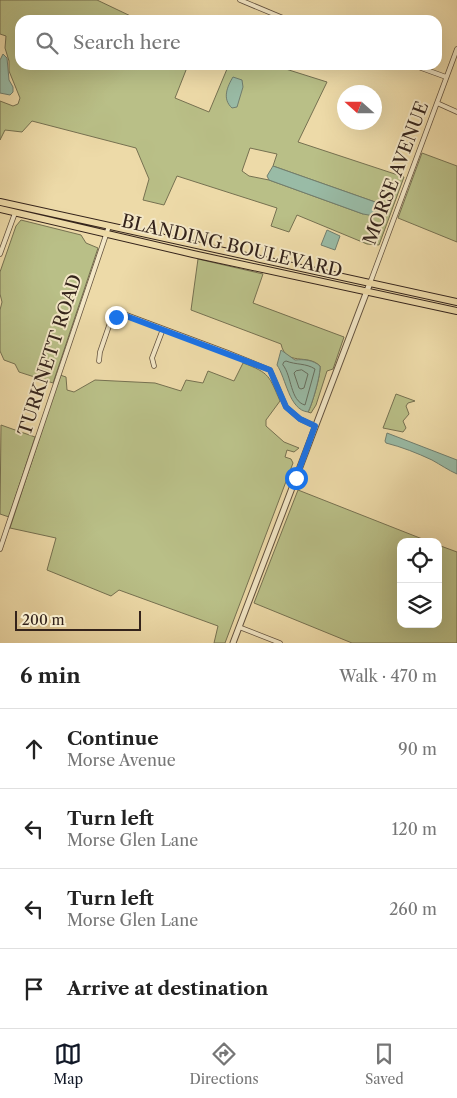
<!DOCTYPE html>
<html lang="en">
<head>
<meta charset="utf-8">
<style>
  :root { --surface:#fff; --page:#f2f2f2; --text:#222; --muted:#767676; --line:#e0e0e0; --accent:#111827 }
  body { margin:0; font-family:"Libre Caslon Text",serif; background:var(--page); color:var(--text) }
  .controls { position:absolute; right:15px; bottom:15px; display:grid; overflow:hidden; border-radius:10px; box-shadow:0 5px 20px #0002 }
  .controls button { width:45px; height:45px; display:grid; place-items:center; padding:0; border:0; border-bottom:1px solid var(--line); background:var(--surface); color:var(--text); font:25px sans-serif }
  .compass { position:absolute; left:337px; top:85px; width:45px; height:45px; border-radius:50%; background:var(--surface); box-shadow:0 5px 20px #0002; rotate:291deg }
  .scale { position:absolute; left:15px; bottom:12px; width:126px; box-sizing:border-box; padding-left:5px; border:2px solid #34231b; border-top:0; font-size:14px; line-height:18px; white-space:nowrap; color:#34231b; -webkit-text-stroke:4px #f3e7c6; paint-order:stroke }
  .stop { position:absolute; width:15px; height:15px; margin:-11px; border:4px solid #1a73e8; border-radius:50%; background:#fff }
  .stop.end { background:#1a73e8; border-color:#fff; box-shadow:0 1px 5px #0008 }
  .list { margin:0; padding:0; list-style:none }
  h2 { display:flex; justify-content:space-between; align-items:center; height:65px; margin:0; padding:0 20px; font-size:21px }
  h2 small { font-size:16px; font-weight:400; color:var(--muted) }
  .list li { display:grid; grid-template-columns:32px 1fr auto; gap:15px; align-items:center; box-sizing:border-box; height:80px; padding:0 20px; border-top:1px solid var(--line) }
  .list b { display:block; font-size:19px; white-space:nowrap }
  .list p { margin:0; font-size:16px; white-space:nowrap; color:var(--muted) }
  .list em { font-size:16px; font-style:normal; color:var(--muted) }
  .icon { flex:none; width:28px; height:28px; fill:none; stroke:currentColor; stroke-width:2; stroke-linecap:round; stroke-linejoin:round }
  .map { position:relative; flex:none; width:457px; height:643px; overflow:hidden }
  .search { position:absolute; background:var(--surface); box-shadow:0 5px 20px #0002; left:15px; right:15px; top:15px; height:55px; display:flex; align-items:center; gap:12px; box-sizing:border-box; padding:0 18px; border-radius:15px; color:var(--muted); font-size:19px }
  .sheet { height:385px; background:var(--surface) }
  nav { display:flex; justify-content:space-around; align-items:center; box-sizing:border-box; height:70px; border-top:1px solid var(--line); background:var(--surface); font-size:14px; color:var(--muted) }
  nav a { display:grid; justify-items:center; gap:2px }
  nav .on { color:var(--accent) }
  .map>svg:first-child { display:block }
  .green { fill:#b9bf87; stroke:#767151; fill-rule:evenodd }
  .water { fill:#99bba6; stroke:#717e6e }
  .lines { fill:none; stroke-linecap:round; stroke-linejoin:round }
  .shore { stroke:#666f60; stroke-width:1 }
  .minor-casing { stroke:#62513e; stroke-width:5.5 }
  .tertiary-casing { stroke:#62513e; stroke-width:7 }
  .primary-casing { stroke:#34231b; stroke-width:8 }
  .minor { stroke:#f3e7c6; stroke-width:4 }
  .tertiary { stroke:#f3e7c6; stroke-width:5 }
  .primary { stroke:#eddaa8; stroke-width:6 }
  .route { stroke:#1a73e8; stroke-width:6 }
  .labels { text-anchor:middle; stroke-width:4; stroke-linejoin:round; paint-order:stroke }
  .street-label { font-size:18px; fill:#34231b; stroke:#f3e7c6 }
</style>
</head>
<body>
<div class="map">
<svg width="457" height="643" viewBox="0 0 457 643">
  <rect width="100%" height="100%" fill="#eddaa8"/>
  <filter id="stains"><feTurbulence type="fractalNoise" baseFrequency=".004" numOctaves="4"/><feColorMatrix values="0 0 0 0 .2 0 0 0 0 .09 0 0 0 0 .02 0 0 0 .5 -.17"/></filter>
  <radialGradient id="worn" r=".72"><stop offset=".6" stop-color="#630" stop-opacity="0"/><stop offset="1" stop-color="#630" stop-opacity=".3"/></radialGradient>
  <path class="green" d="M0 0H97L139 20H20V65H188L175 98 209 112 227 69 214 65H273L327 82 298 142 404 177 379 245 367 244 297 215 289 232 271 226 277 208 177 176 164 205 143 200 149 179 136 148 32 121 22 132 5 130 0 140V101L13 106 18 104 20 98 9 71V61L5 48 6 36 0 34ZM250 148 277 154 273 166 378 203 363 214 269 180 249 176 242 171Z
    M422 153 457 166V242L398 218Z
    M21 220 81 235 86 243 98 248 53 383 19 372 15 364 4 360 0 351V310L2 302 0 294V272L16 226Z
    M198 259 263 274 253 303 344 337 333 369 327 371 316 405 311 413 308 412C312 405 321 374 320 366 307 353 286 367 281 344L191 310Z
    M243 363C270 373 269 376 280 401L266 420V426L284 442 299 448 294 452 287 450 285 457 291 459 293 463 225 643H214L218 626 119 590 111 596 47 570 56 538 10 528 60 375 66 377 67 390 74 392 95 380 155 383 181 391 186 380 203 383 208 371 234 381Z
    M396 394 415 401 408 403 406 406 409 414 403 421 406 428 403 432 383 428Z
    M1 425 35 437 9 517 0 514Z
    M298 490 430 542H401V624H438V545L457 552V643H352L254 603Z"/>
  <path class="water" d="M3 54 7 58 9 80 13 87V92L10 95 0 93V60Z
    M233 77 242 80 243 87 237 107 232 108C222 99 227 87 233 77Z
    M273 166 378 203V212L374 216 363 214 269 180 267 176Z
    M327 230 340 236 335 250 321 245Z
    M281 350 295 360C304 359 313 360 320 366 321 374 312 405 308 412 289 410 286 378 277 365Z
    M387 433 457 460V474C448 470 441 465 432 460 417 453 402 447 386 443L385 441Z"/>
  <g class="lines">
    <path class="shore" d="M284 362 286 361C296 365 306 363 315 369L305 405C290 401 292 376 283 365Z
      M302 370 308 374 304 388 301 389 299 388 294 373 296 371Z"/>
    <g class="minor-casing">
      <path id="minor" d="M240 0 288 20
        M413 65 446 77
        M437 103 457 112
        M0 254 15 213
        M370 283 457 49
        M99 361 100 352 111 320 121 315H127L226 352 270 370 286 407 300 419 315 426
        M154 366 152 358 163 329
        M0 549 109 226
        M239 627 280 643"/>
    </g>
    <g class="tertiary-casing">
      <path id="tertiary" d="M233 643 370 283"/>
    </g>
    <g class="primary-casing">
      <path id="primary" d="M0 202 457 302
        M0 209 193 254 457 311"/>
    </g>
    <use href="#minor" class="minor"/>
    <use href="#tertiary" class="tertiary"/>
    <use href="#primary" class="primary"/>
  </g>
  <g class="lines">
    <path class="route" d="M116 317 126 316 270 370 286 407 300 419 315 426 296 478"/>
  </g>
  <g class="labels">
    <g class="street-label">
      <text transform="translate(396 173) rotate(-69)" y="6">MORSE AVENUE</text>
      <text transform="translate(232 246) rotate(13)" y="6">BLANDING BOULEVARD</text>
      <text transform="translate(50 355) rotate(-72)" y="6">TURKNETT ROAD</text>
    </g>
  </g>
  <rect width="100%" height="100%" filter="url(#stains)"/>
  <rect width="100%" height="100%" fill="url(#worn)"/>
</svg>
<div class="controls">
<button><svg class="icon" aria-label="locate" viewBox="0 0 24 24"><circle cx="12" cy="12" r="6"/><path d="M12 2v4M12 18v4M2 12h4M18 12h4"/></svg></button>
<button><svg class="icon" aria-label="layers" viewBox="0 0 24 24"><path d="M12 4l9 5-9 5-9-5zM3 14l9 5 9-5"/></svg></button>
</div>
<svg class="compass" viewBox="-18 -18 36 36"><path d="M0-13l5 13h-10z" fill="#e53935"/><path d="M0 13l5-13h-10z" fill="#767676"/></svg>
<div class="scale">200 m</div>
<div class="stop" style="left:296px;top:478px"></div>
<div class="stop end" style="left:116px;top:317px"></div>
<div class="search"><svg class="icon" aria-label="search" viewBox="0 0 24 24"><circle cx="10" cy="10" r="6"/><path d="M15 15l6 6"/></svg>Search here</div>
</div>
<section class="sheet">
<h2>6 min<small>Walk · 470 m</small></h2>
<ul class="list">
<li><svg class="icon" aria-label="ahead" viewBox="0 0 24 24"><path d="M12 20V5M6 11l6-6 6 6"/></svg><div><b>Continue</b><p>Morse Avenue</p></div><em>90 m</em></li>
<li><svg class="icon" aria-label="left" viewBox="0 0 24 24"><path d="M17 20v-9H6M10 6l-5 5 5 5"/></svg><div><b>Turn left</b><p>Morse Glen Lane</p></div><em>120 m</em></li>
<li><svg class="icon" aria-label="left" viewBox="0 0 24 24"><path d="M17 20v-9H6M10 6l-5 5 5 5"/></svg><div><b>Turn left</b><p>Morse Glen Lane</p></div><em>260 m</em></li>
<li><svg class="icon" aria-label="arrive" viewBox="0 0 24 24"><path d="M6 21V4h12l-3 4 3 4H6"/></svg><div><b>Arrive at destination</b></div></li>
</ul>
</section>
<nav>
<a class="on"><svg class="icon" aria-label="map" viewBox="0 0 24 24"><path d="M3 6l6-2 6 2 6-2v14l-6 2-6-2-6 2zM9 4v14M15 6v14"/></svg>Map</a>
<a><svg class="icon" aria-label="directions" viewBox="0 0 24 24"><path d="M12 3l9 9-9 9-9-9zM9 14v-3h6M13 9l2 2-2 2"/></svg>Directions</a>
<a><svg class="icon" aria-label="saved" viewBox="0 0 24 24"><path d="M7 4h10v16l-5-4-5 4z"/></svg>Saved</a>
</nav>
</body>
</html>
